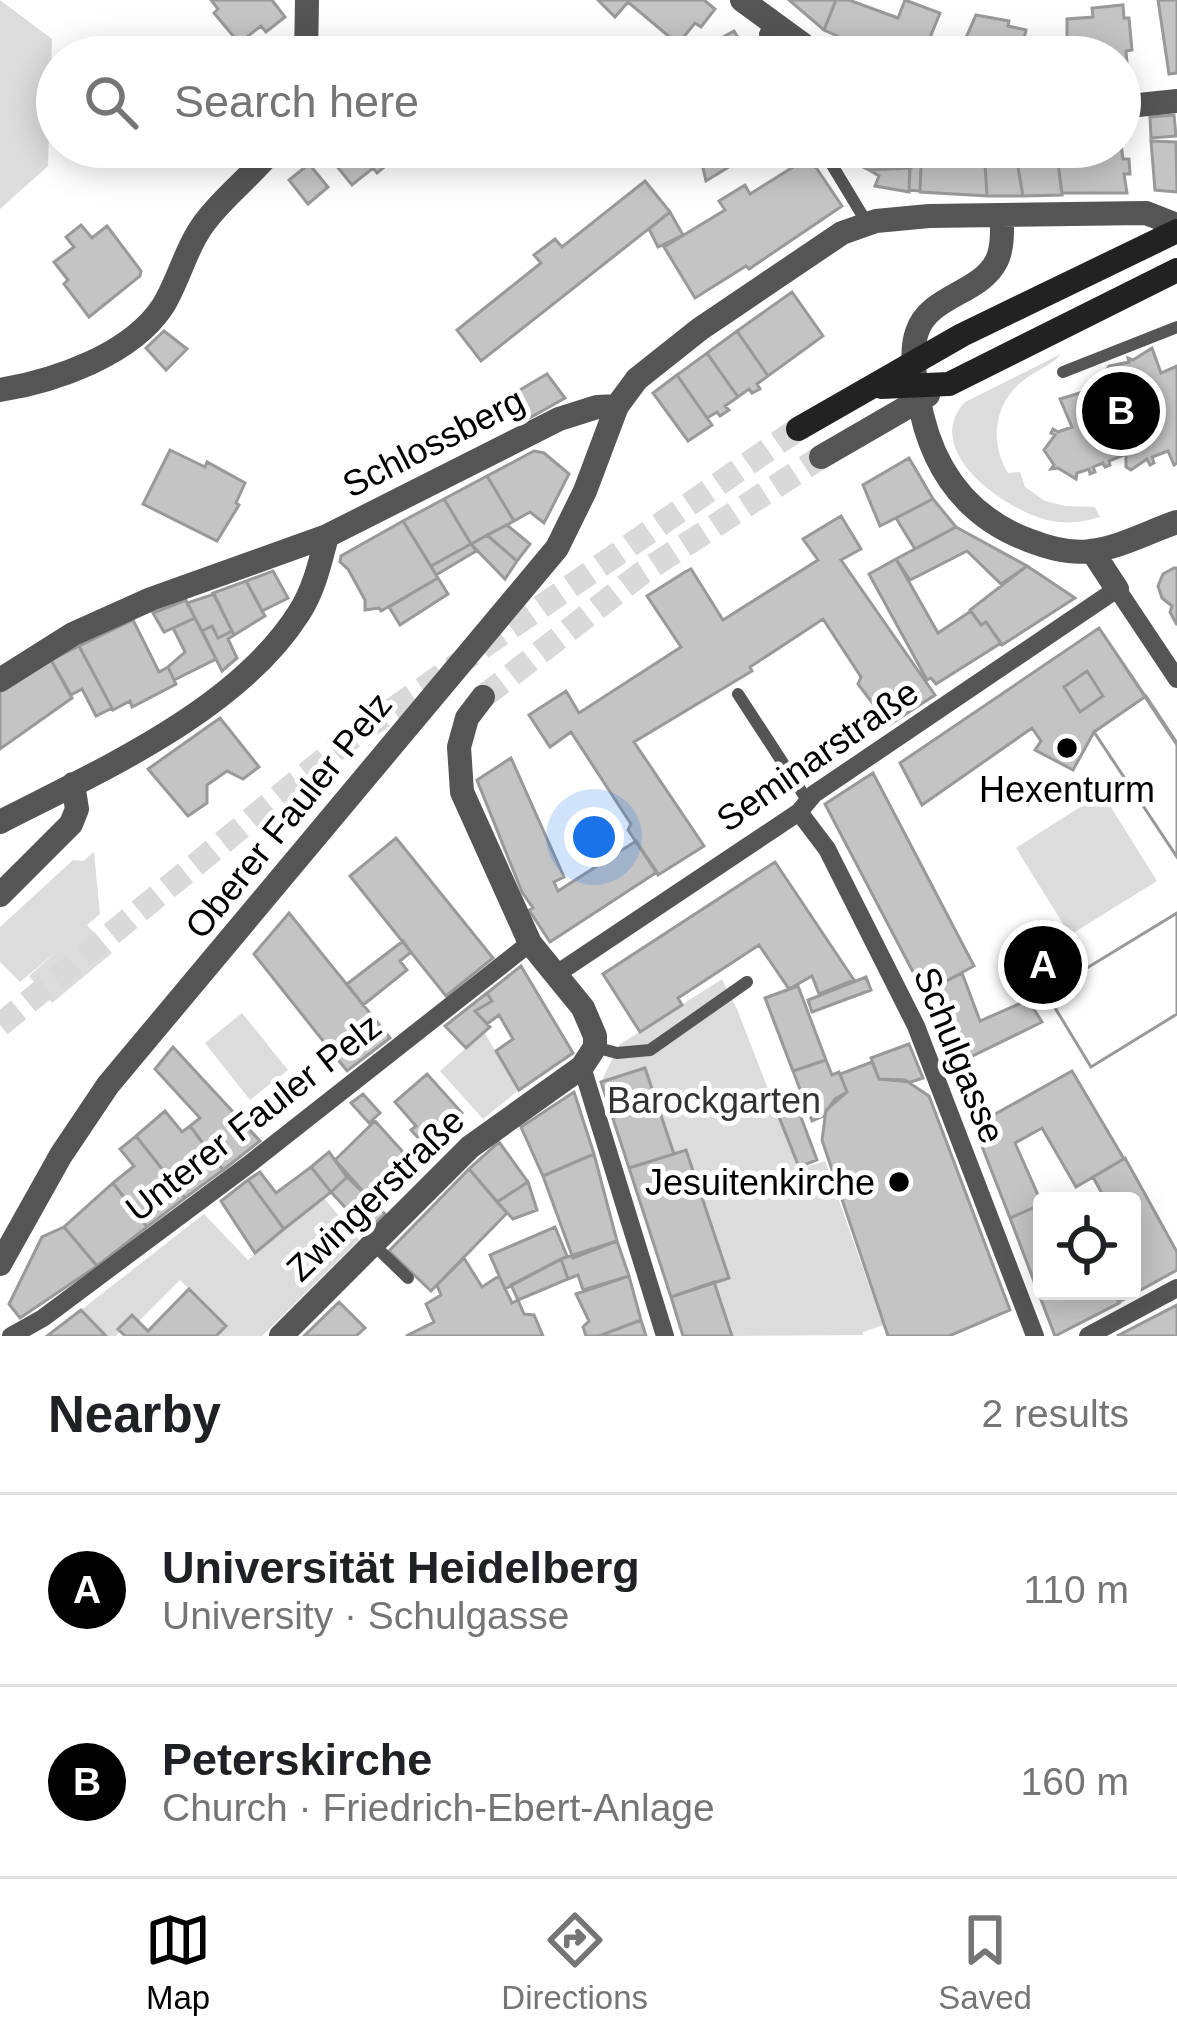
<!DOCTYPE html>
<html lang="en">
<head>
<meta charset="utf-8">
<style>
  :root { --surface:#fff; --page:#f2f2f2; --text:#202124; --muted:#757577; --line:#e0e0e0; --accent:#000 }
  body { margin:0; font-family:Arial,sans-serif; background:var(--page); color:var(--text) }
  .controls { position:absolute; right:36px; bottom:36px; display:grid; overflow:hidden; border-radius:12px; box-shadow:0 6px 30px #0003 }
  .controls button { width:108px; height:108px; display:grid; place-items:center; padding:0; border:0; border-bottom:3px solid var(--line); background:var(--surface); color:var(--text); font:60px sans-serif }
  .you { position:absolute; left:594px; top:837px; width:42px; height:42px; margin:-30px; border:9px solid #fff; border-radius:50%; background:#1a73e8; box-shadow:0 0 0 18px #1a73e833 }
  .badge { display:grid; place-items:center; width:78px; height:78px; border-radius:50%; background:var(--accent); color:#fff; font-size:39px; font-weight:700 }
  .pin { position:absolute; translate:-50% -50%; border:6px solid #fff; box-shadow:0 3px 12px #0006 }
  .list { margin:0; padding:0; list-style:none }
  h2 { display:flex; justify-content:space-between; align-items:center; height:156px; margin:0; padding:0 48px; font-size:51px }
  h2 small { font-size:39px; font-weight:400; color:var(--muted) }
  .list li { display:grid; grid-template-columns:78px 1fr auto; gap:36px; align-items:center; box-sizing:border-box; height:192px; padding:0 48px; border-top:3px solid var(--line) }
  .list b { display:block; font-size:45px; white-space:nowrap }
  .list p { margin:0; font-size:39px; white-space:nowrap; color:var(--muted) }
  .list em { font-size:39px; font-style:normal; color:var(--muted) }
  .icon { flex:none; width:66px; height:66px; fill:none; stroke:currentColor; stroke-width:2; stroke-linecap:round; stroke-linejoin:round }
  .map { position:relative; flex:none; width:1177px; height:1336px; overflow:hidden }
  .search { position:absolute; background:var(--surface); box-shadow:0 6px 30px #0003; left:36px; right:36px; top:36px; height:132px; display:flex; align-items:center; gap:30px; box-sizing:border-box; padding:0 42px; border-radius:66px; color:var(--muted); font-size:45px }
  .sheet { height:540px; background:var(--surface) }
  nav { display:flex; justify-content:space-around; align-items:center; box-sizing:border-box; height:168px; border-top:3px solid var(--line); background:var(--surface); font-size:33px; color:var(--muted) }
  nav a { display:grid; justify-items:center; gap:6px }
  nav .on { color:var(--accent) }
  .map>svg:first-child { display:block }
  .green { fill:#dcdcdc }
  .building { fill:#c4c4c4; stroke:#999; stroke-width:3; fill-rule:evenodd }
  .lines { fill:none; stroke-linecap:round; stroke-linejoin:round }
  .minor-tunnel { stroke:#d9d9d9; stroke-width:24; stroke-dasharray:24 12; stroke-linecap:butt }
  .secondary-tunnel { stroke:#d9d9d9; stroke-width:24; stroke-dasharray:24 12; stroke-linecap:butt }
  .service { stroke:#555; stroke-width:12 }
  .pedestrian { stroke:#555; stroke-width:18 }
  .minor { stroke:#555; stroke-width:24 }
  .tertiary { stroke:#555; stroke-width:24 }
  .secondary { stroke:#222; stroke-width:24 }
  .poi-dot { fill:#000; stroke:#fff; stroke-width:4.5 }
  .labels { text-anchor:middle; stroke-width:10; stroke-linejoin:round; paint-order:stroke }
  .street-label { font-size:36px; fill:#000; stroke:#fff }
  .poi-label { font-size:36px; fill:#000; stroke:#fff }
  .park-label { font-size:36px; fill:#333; stroke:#fff }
</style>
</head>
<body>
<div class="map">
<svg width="1177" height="1336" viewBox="0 0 1177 1336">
  <rect width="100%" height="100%" fill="#fff"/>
  <path class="green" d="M0 0 52 39 48 166 0 209Z
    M1061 354C1054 364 1036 370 1024 380 994 402 989 442 1008 473L1020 472 1025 487 1045 501 1065 506 1095 507 1100 517C1083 522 1069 524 1052 521 1008 513 919 451 965 402Z
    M1102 793 1157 881 1070 935 1016 848Z
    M94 852 100 914 87 925 112 953 52 1003 29 976 57 951 20 982 0 962V927L73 860 83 861Z
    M722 979 737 1009 799 1169 825 1161 883 1325 863 1332V1335L732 1336 714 1282 686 1151 674 1154 646 1068 601 1082 619 1045Z
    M242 1013 288 1070 250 1100 205 1043Z
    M484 1032 519 1090 483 1119 440 1071Z
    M324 1198 359 1240 262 1336H216L226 1325 180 1280 139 1321 132 1316 116 1336H106L81 1310 204 1214 248 1260Z"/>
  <path class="building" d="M211 0H272L285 17 266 32 261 26 239 43 214 13 218 9Z
    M598 0H704L715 9 701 27 695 23 678 44 628 2 615 17Z
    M789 0H836L824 30Z
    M836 0H849L898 18 905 0 940 13 922 57H884L824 30Z
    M1158 0H1177V73L1169 74Z
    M1123 5 1124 18H1129L1132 50 1126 51 1128 75 1120 76V57H1067V19L1093 17 1092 8Z
    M976 15 1009 21 1008 26 1026 30 1020 57H959L960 47 969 49 970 42 965 40Z
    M734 31 750 57H696L716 41Z
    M1174 115 1176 136 1151 138 1150 117Z
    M1120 137 1123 159H1129L1130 174H1124L1127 193H1062L1056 147H1120Z
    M1151 141 1176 142 1177 192 1155 190Z
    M392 147 399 155 377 173 373 168 352 185 322 148Z
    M713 147H739L745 157 706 181 700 155Z
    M804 147H838L840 153 815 167Z
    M910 147 911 168 869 170 851 161 847 147Z
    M971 147H984L987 196 920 192 921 162 972 158Z
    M1027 147H1056L1062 195 1023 196 1016 156 1028 155Z
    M999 148 1000 158 1016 156 1023 196H987L984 149Z
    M809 157 842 206 749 269 746 266 695 298 664 247 725 210 719 201 745 185 750 194Z
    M910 162 921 163 920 191 909 190Z
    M309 164 328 187 308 204 289 180Z
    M910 168 909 192 875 186 879 176 869 170Z
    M645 181 670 212 481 361 457 330 541 263 534 255 555 239 562 247Z
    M670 212 683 235 658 247 649 229Z
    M81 225 92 238 107 226 141 271 140 276 89 317 64 284 68 280 54 262 74 247 66 237Z
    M792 292 823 336 768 376 737 331Z
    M164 331 187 349 166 370 146 348Z
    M737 331 768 376 757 384 760 389 752 393 749 389 738 397 707 353Z
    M1152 348 1161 373 1177 366V463L1174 465 1168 451 1152 457 1154 463 1150 465 1147 459 1131 470 1126 467V454L1109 461 1110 465 1105 467 1103 463 1093 467 1095 472 1090 474 1089 469 1077 473 1076 479 1058 468 1051 469 1054 465 1044 450 1055 435 1051 433 1053 429 1058 432 1072 427 1060 399 1096 388 1099 383 1103 385 1099 389 1103 398 1114 395 1117 386 1107 369 1109 366 1129 362 1128 358 1133 360Z
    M707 353 738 397 725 406 729 410 720 416 717 412 707 418 677 375Z
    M547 374 565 398 526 420 508 397Z
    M677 375 712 425 688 441 653 393Z
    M170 450 205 467 207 462 245 483 236 503 239 505 217 541 143 504Z
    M534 451 544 453 569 474 544 523 530 512 514 521 487 476Z
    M909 458 933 499 880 526 863 485Z
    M487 476 514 521 471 544 444 499Z
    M444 499 471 544 431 566 403 521Z
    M933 499 956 527 915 549 896 518Z
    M841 516 861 549 841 560 935 695 889 725 858 684 861 677 823 619 750 667 752 671 634 742 704 846 658 875 628 830 631 824 571 732 550 747 529 715 566 691 579 713 681 647 647 596 685 572 691 569 723 620 818 560 803 539Z
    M403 521 438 578 381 611 379 608 365 610V600L348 569 340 562 341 556Z
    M507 525 530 544 517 561 487 535Z
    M956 527 1027 566 1001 584 967 551 910 580 896 559Z
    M487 535 517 561 505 579 471 544Z
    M471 544 476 551 436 575 431 566Z
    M896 559 938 633 971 611 981 625 986 622 1001 643 936 684 931 678 927 680 869 574Z
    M1027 566 1075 598 1002 645 986 622 981 625 970 610Z
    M1174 568H1177V625L1170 612 1172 606 1162 598 1158 586 1163 574Z
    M273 571 288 598 262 611 246 581Z
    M438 578 448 594 400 625 389 607Z
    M246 581 265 616 234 635 213 593Z
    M214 594 232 631 218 638 212 626 202 631 187 603Z
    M186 600 195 618 164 632 153 613Z
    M195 618 216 659 174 680 168 667 185 652 173 628Z
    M133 620 159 672 168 667 176 684 132 707 130 701 113 710 79 646Z
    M212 626 218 638 232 631 234 635 228 639 237 658 222 671 202 631Z
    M1099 628 1177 743V857L1094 732 1073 770 1035 750 1041 741 1032 728 922 805 900 763ZM1087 671 1103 696 1080 712 1064 687Z
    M1099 628 1177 743V857L1094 732 1073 770 1035 750 1041 741 1032 728 922 805 900 763ZM1087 671 1103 696 1080 712 1064 687Z
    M1099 628 1177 745V857L1094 732 1073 770 1035 750 1041 741 1032 728 922 805 900 763Z
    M79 646 112 708 96 716 82 689 71 695 51 660Z
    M51 660 72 698 0 749V691Z
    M1146 696 1177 743V857L1094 732Z
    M220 718 259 767 243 779 227 771 207 785V803L188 816 148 769Z
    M511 758 564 877 554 882 558 891 636 841 657 872 550 942 529 910 533 908 522 892 477 780Z
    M873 773 974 966 924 993 825 804Z
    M396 838 493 958 446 996 350 876Z
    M775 862 854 980 819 994 812 976 789 989 759 945 678 998 682 1005 640 1032 603 974Z
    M289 913 390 1038 347 1071 254 954Z
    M1177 913V1014L1091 1067 1046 993Z
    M1177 913V1014L1091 1067 1046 993Z
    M1177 913V1014L1091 1067 1046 993Z
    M1177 913V1014L1091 1067 1046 993Z
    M403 941 411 952 400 961 407 970 363 1005 347 984Z
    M521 966 573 1053 519 1090 496 1051 513 1039 499 1015 487 1024 475 1011 492 1001 487 993Z
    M962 973 980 1021 1028 1000 1042 1022 952 1066 924 993Z
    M866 977 871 990 812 1012 808 1000Z
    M798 986 826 1060 793 1071 765 998Z
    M487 993 492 1001 475 1011 490 1027 466 1048 445 1026Z
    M909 1044 923 1078 911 1082 879 1079 871 1058Z
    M173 1047 260 1141 223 1170 190 1126 200 1118 155 1069Z
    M826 1060 832 1075 839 1072 847 1092 835 1099 823 1116 812 1121 793 1071Z
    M872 1062 879 1079 905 1080 929 1096 1010 1310 949 1336H888L822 1140 826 1110 847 1092 840 1074Z
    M645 1068 674 1154 629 1168 601 1082Z
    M1072 1071 1124 1159 1076 1187 1042 1128 1015 1143 1042 1204 1010 1218 974 1126Z
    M427 1074 462 1113 446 1127 451 1132 430 1151 411 1130 416 1126 395 1102Z
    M574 1092 594 1154 543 1176 521 1127Z
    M363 1094 380 1113 369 1123 351 1103Z
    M796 1104 817 1160 799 1167 777 1112Z
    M165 1111 182 1132 190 1126 223 1170 185 1198 136 1136Z
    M375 1121 411 1161 370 1199 335 1160Z
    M136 1136 185 1198 147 1227 113 1183 134 1166 120 1149Z
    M499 1142 528 1182 497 1202 469 1169Z
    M686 1150 729 1278 671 1297 629 1168Z
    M329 1152 347 1177 331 1192 311 1167Z
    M594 1154 617 1241 573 1258 543 1176Z
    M1125 1158 1177 1252V1270L1119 1302 1113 1291H1132V1201H1106L1093 1177Z
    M311 1167 331 1192 284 1229 248 1180 260 1172 276 1193Z
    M469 1169 507 1213 431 1291 389 1251Z
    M347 1177 385 1214 367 1231 331 1192Z
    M248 1180 284 1229 255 1253 221 1201Z
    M528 1182 537 1210 513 1219 497 1202Z
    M113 1183 147 1227 97 1266 64 1227Z
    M1042 1204V1272L1032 1276 1010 1218Z
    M64 1227 97 1266 20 1318 9 1304 42 1237Z
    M555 1227 567 1256 505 1289 490 1255Z
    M617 1241 629 1276 583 1290 578 1275 568 1279 561 1259Z
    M464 1258 482 1287 499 1276 512 1303 518 1300 524 1314 534 1315 543 1336H406L434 1322 426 1304 441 1295 437 1285Z
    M561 1259 568 1279 518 1300 511 1285Z
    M1042 1272V1291H1113L1119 1303 1055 1336 1032 1276Z
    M629 1276 641 1320 599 1336H586L583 1327 589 1321 576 1294Z
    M714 1282 732 1336H683L671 1297Z
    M189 1289 226 1326 216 1336H125L118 1329 132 1315 148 1331Z
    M339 1302 365 1328 356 1336H304Z
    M1177 1305V1336H1117Z
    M81 1310 106 1336H47Z
    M641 1320 646 1336H599Z"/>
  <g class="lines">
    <path class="minor-tunnel" d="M483 697 642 573 821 457"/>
    <path class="secondary-tunnel" d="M0 1025 344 743 798 429"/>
    <path class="service" d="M770 24 765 34 772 57
      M829 160 867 223
      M1063 372 1177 327
      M738 694 807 800
      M595 1047 617 1053 650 1050 747 982
      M374 1245 408 1278"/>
    <path class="pedestrian" d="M799 812 827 849 916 1026 1035 1336
      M555 975 799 812 814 794 1117 589 1177 679
      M582 1067 665 1336
      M11 1336 43 1318 248 1165 530 943
      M1088 1336 1177 1288"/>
    <path class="minor" d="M306 57 307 0
      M1002 215C1002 230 1003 247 997 260 981 294 929 295 917 332 910 352 915 375 918 395 929 463 962 515 1028 540 1046 547 1071 554 1090 551 1119 548 1150 531 1177 522
      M0 390C55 381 131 355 163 306 179 280 186 247 205 222 225 195 254 174 275 147
      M821 457 928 395
      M1092 551 1117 589
      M0 680 73 634 151 599 327 536 559 419 597 407 617 406
      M0 822C99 771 237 711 299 613 314 590 320 563 327 536
      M0 895 71 824 77 809 73 784
      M0 1264 61 1155 108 1085 557 548 585 491 617 406 637 379 700 329 842 233 876 221 929 216 1146 213 1177 225
      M281 1336 470 1147 582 1067 595 1047V1036L583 1008 530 943 462 792 459 747 467 718 483 697"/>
    <path class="tertiary" d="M742 0 820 57
      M1120 107 1177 101"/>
    <path class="secondary" d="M881 387 949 384 1177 270
      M798 429 962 335 1177 231"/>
  </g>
  <g class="poi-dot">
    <circle cx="1067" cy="748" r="12"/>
    <circle cx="899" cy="1182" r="12"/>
  </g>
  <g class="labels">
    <g class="street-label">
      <text transform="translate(433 442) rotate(-27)" y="13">Schlossberg</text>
      <text transform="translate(817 755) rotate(-35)" y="13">Seminarstraße</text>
      <text transform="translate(288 815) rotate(-51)" y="13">Oberer Fauler Pelz</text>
      <text transform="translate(960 1055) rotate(68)" y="13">Schulgasse</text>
      <text transform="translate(253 1117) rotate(-38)" y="13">Unterer Fauler Pelz</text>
      <text transform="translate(375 1194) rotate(-44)" y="13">Zwingerstraße</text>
    </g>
    <g class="poi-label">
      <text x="1067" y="802">Hexenturm</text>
      <text x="875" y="1195" text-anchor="end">Jesuitenkirche</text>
    </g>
    <g class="park-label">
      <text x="714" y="1113">Barockgarten</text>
    </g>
  </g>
</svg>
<div class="controls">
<button><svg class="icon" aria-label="locate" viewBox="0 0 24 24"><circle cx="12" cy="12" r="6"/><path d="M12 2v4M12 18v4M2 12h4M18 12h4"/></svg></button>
</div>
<div class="you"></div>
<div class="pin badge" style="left:1043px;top:965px">A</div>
<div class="pin badge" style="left:1121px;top:411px">B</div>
<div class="search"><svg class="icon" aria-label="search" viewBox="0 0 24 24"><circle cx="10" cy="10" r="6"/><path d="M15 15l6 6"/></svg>Search here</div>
</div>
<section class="sheet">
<h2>Nearby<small>2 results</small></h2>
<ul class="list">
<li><span class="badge">A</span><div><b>Universität Heidelberg</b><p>University · Schulgasse</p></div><em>110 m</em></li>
<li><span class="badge">B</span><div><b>Peterskirche</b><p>Church · Friedrich-Ebert-Anlage</p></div><em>160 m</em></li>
</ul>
</section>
<nav>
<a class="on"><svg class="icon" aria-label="map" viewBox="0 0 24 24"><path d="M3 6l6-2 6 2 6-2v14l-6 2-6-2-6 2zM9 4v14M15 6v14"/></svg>Map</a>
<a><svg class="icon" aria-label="directions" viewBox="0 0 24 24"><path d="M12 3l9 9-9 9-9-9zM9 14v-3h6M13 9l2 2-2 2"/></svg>Directions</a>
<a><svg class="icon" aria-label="saved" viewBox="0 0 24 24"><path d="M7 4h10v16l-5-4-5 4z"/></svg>Saved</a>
</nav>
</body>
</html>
